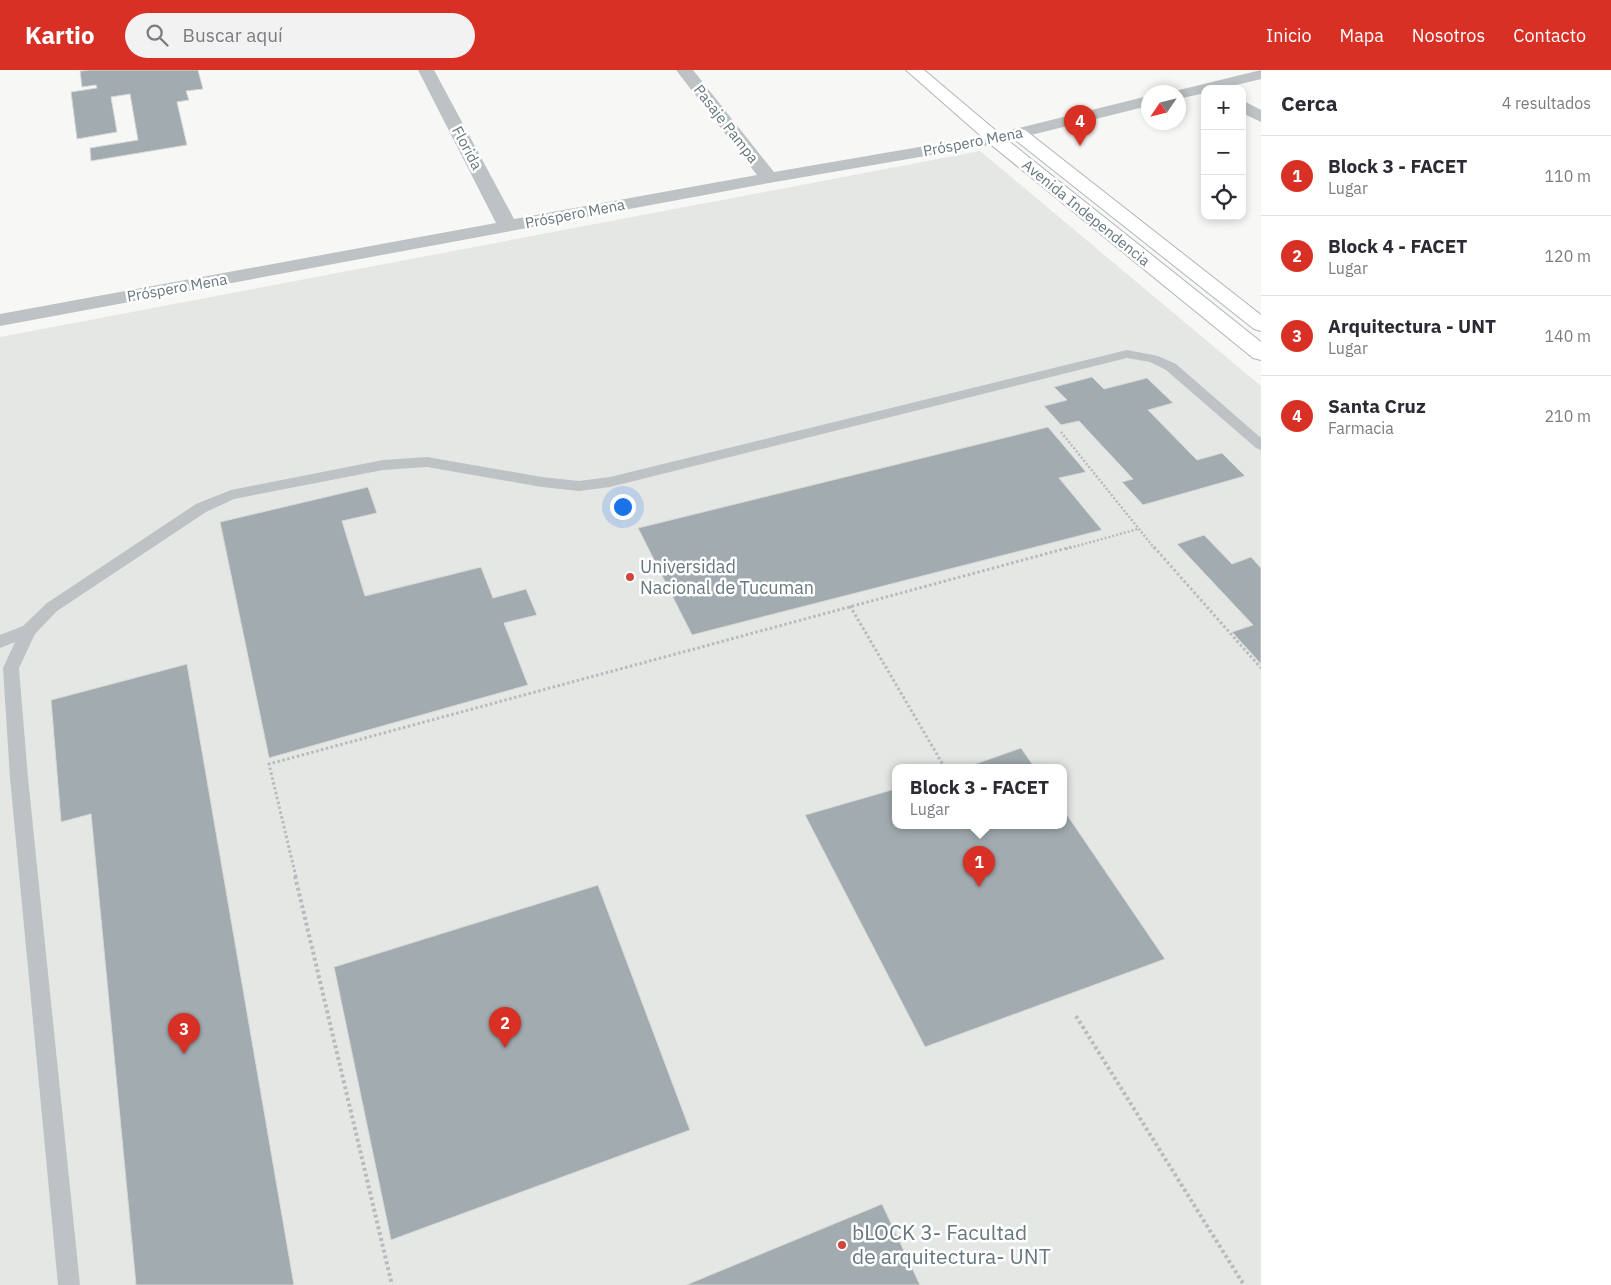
<!DOCTYPE html>
<html lang="es">
<head>
<meta charset="utf-8">
<style>
  :root { --surface:#fff; --page:#f2f2f3; --text:#2b2b33; --muted:#7c7c81; --line:#e1e1e2; --accent:#d93025 }
  body { margin:0; font-family:"IBM Plex Sans",sans-serif; background:var(--page); color:var(--text) }
  .controls { position:absolute; right:15px; top:15px; display:grid; overflow:hidden; border-radius:10px; box-shadow:0 2px 8px #0003 }
  .controls button { width:45px; height:45px; display:grid; place-items:center; padding:0; border:0; border-bottom:1px solid var(--line); background:var(--surface); color:var(--text); font:25px sans-serif }
  .compass { position:absolute; left:1141px; top:15px; width:45px; height:45px; border-radius:50%; background:var(--surface); box-shadow:0 2px 8px #0003; rotate:235deg }
  .you { position:absolute; left:622px; top:436px; width:18px; height:18px; margin:-12px; border:4px solid #fff; border-radius:50%; background:#1a73e8; box-shadow:0 0 0 8px #1a73e833 }
  .badge { display:grid; place-items:center; width:32px; height:32px; border-radius:50%; background:var(--accent); color:#fff; font-size:16px; font-weight:700 }
  .pin { position:absolute; translate:-50% -41px; filter:drop-shadow(0 1px 2px #0008) }
  .pin::after { content:''; position:absolute; top:26px; width:18px; height:15px; background:inherit; clip-path:polygon(0 0,100% 0,50% 100%) }
  .popup { position:absolute; left:892px; top:694px; width:175px; height:65px; box-sizing:border-box; display:grid; place-content:center; border-radius:10px; background:var(--surface); filter:drop-shadow(0 1px 4px #0005); font-size:16px; white-space:nowrap; color:var(--muted) }
  .popup b { font-size:19px; color:var(--text) }
  .popup::after { content:''; position:absolute; left:50%; top:100%; margin-left:-10px; border:10px solid transparent; border-top-color:var(--surface) }
  .list { margin:0; padding:0; list-style:none }
  h2 { display:flex; justify-content:space-between; align-items:center; height:65px; margin:0; padding:0 20px; font-size:21px }
  h2 small { font-size:16px; font-weight:400; color:var(--muted) }
  .list li { display:grid; grid-template-columns:32px 1fr auto; gap:15px; align-items:center; box-sizing:border-box; height:80px; padding:0 20px; border-top:1px solid var(--line) }
  .list b { display:block; font-size:19px; white-space:nowrap }
  .list p { margin:0; font-size:16px; white-space:nowrap; color:var(--muted) }
  .list em { font-size:16px; font-style:normal; color:var(--muted) }
  .icon { flex:none; width:28px; height:28px; fill:none; stroke:currentColor; stroke-width:2; stroke-linecap:round; stroke-linejoin:round }
  .map { position:relative; flex:none; width:1261px; height:1215px; overflow:hidden }
  header { display:flex; align-items:center; gap:30px; box-sizing:border-box; height:70px; padding:0 25px; background:var(--accent); color:#fff }
  header strong { font-size:24px }
  nav { display:flex; gap:28px; margin-inline-start:auto; font-size:18px }
  .search { width:350px; height:45px; background:var(--page); display:flex; align-items:center; gap:12px; box-sizing:border-box; padding:0 18px; border-radius:28px; color:var(--muted); font-size:19px }
  main { display:flex }
  aside { flex:1; background:var(--surface) }
  .map>svg:first-child { display:block }
  .built { fill:#e5e7e5; fill-rule:evenodd }
  .building { fill:#a2acb0; stroke:#d9d9d7 }
  .lines { fill:none; stroke-linecap:round; stroke-linejoin:round }
  .secondary-casing { stroke:#afb6b9; stroke-width:2 }
  .path-far2 { stroke:#b7bbbd; stroke-width:2.5; stroke-dasharray:2 2; stroke-linecap:butt }
  .path-far1 { stroke:#b7bbbd; stroke-width:3; stroke-dasharray:2.5 2.5; stroke-linecap:butt }
  .path { stroke:#b7bbbd; stroke-width:4; stroke-dasharray:3 3; stroke-linecap:butt }
  .lane { fill:#bdc2c4; fill-rule:evenodd }
  .street { fill:#bdc2c4; fill-rule:evenodd }
  .secondary { fill:#fff; fill-rule:evenodd }
  .poi-dot { fill:#d0453d; stroke:#fff; stroke-width:2 }
  .labels { text-anchor:middle; stroke-width:5; stroke-linejoin:round; paint-order:stroke }
  .far-street-label { font-size:15px; fill:#66777d; stroke:#fff }
  .poi-label { font-size:18px; fill:#66777d; stroke:#fff; text-anchor:start }
  .near-poi-label { font-size:21px; fill:#66777d; stroke:#fff; text-anchor:start }
</style>
</head>
<body>
<header>
<strong>Kartio</strong>
<div class="search"><svg class="icon" aria-label="search" viewBox="0 0 24 24"><circle cx="10" cy="10" r="6"/><path d="M15 15l6 6"/></svg>Buscar aquí</div>
<nav><a>Inicio</a><a>Mapa</a><a>Nosotros</a><a>Contacto</a></nav>
</header>
<main>
<div class="map">
<svg width="1261" height="1215" viewBox="0 0 1261 1215">
  <rect width="100%" height="100%" fill="#f7f7f5"/>
  <path class="built" d="M980 81 1261 316V1215H0V267ZM895 698H1063V756H895Z"/>
  <path class="building" d="M90 0H198L203 19 186 21 189 30 177 32 187 75 91 91 90 78 138 70 130 24 111 27 117 62 77 69 71 22 97 18 96 15 82 17 80 1Z
    M1092 307 1104 319 1147 308 1173 333 1148 340 1197 390 1222 383 1245 406 1143 435 1122 412 1133 409 1079 351 1061 355 1044 336 1067 330 1054 317Z
    M1048 357 1086 402 1059 408 1102 460 692 565 638 458Z
    M368 417 377 443 342 451 365 526 481 497 493 528 526 519 537 545 504 553 528 615 269 688 220 452Z
    M1204 465 1232 494 1251 487 1261 498V594L1232 562 1253 555 1177 474Z
    M187 594 294 1215H136L91 744 61 752 51 630Z
    M1021 678 1035 698H964Z
    M895 719V756H1063V739L1165 889 925 977 805 745Z
    M598 815 690 1060 391 1170 334 897Z
    M882 1134 920 1215H686Z"/>
  <g class="lines">
    <g class="secondary-casing">
      <path id="secondary" d="M906 0H924L1001 65 1261 272V290L1253 288 989 73Z
        M1019 59 1025 60 1261 245V261L1254 259 1013 68 1010 64 1013 60Z"/>
    </g>
    <path class="path-far2" d="M1061 362 1155 479
      M1066 479 1138 459"/>
    <path class="path-far1" d="M1154 477 1261 598
      M850 536 945 698
      M296 807 269 694 1071 477"/>
    <path class="path" d="M295 806 392 1215
      M1076 946 1244 1215"/>
    <path class="lane" d="M1127 280 1158 286 1176 294 1261 368V380L1256 378 1166 300 1150 292 1127 288 610 417 579 421 542 417 427 397 383 400 234 429 206 442 57 541 35 564 19 598 28 708 80 1215H58L10 708 3 598 15 572 0 578V565L23 556 47 533 196 434 231 420 383 390 427 387 542 407 579 411 610 407Z"/>
    <path class="street" d="M418 0H434L514 149 757 105 676 0H693L774 102 995 64 1148 26V36L995 74 769 113 0 256V244L496 153Z
      M1261 0V9L1220 19H1205V23L1178 29V22H1171Z
      M1242 30 1261 40V52L1242 43Z"/>
    <use href="#secondary" class="secondary"/>
  </g>
  <g class="poi-dot">
    <circle cx="630" cy="507" r="5"/>
    <circle cx="842" cy="1175" r="5"/>
  </g>
  <g class="labels">
    <g class="far-street-label">
      <text transform="translate(726 54) rotate(52)" y="5">Pasaje Pampa</text>
      <text transform="translate(973 72) rotate(-11)" y="5">Próspero Mena</text>
      <text transform="translate(467 78) rotate(62)" y="5">Florida</text>
      <text transform="translate(1086 143) rotate(39)" y="5">Avenida Independencia</text>
      <text transform="translate(575 144) rotate(-11)" y="5">Próspero Mena</text>
      <text transform="translate(177 218) rotate(-10)" y="5">Próspero Mena</text>
    </g>
    <g class="poi-label">
      <text x="640" y="503">Universidad<tspan x="640" dy="21">Nacional de Tucuman</tspan></text>
    </g>
    <g class="near-poi-label">
      <text x="852" y="1170">bLOCK 3- Facultad<tspan x="852" dy="24">de arquitectura- UNT</tspan></text>
    </g>
  </g>
</svg>
<div class="controls">
<button>+</button>
<button>−</button>
<button><svg class="icon" aria-label="locate" viewBox="0 0 24 24"><circle cx="12" cy="12" r="6"/><path d="M12 2v4M12 18v4M2 12h4M18 12h4"/></svg></button>
</div>
<svg class="compass" viewBox="-18 -18 36 36"><path d="M0-13l5 13h-10z" fill="#e53935"/><path d="M0 13l5-13h-10z" fill="#7c7c81"/></svg>
<div class="you"></div>
<div class="pin badge" style="left:979px;top:817px">1</div>
<div class="popup"><b>Block 3 - FACET</b>Lugar</div>
<div class="pin badge" style="left:505px;top:978px">2</div>
<div class="pin badge" style="left:184px;top:984px">3</div>
<div class="pin badge" style="left:1080px;top:76px">4</div>
</div>
<aside>
<h2>Cerca<small>4 resultados</small></h2>
<ul class="list">
<li><span class="badge">1</span><div><b>Block 3 - FACET</b><p>Lugar</p></div><em>110 m</em></li>
<li><span class="badge">2</span><div><b>Block 4 - FACET</b><p>Lugar</p></div><em>120 m</em></li>
<li><span class="badge">3</span><div><b>Arquitectura - UNT</b><p>Lugar</p></div><em>140 m</em></li>
<li><span class="badge">4</span><div><b>Santa Cruz</b><p>Farmacia</p></div><em>210 m</em></li>
</ul>
</aside>
</main>
</body>
</html>
